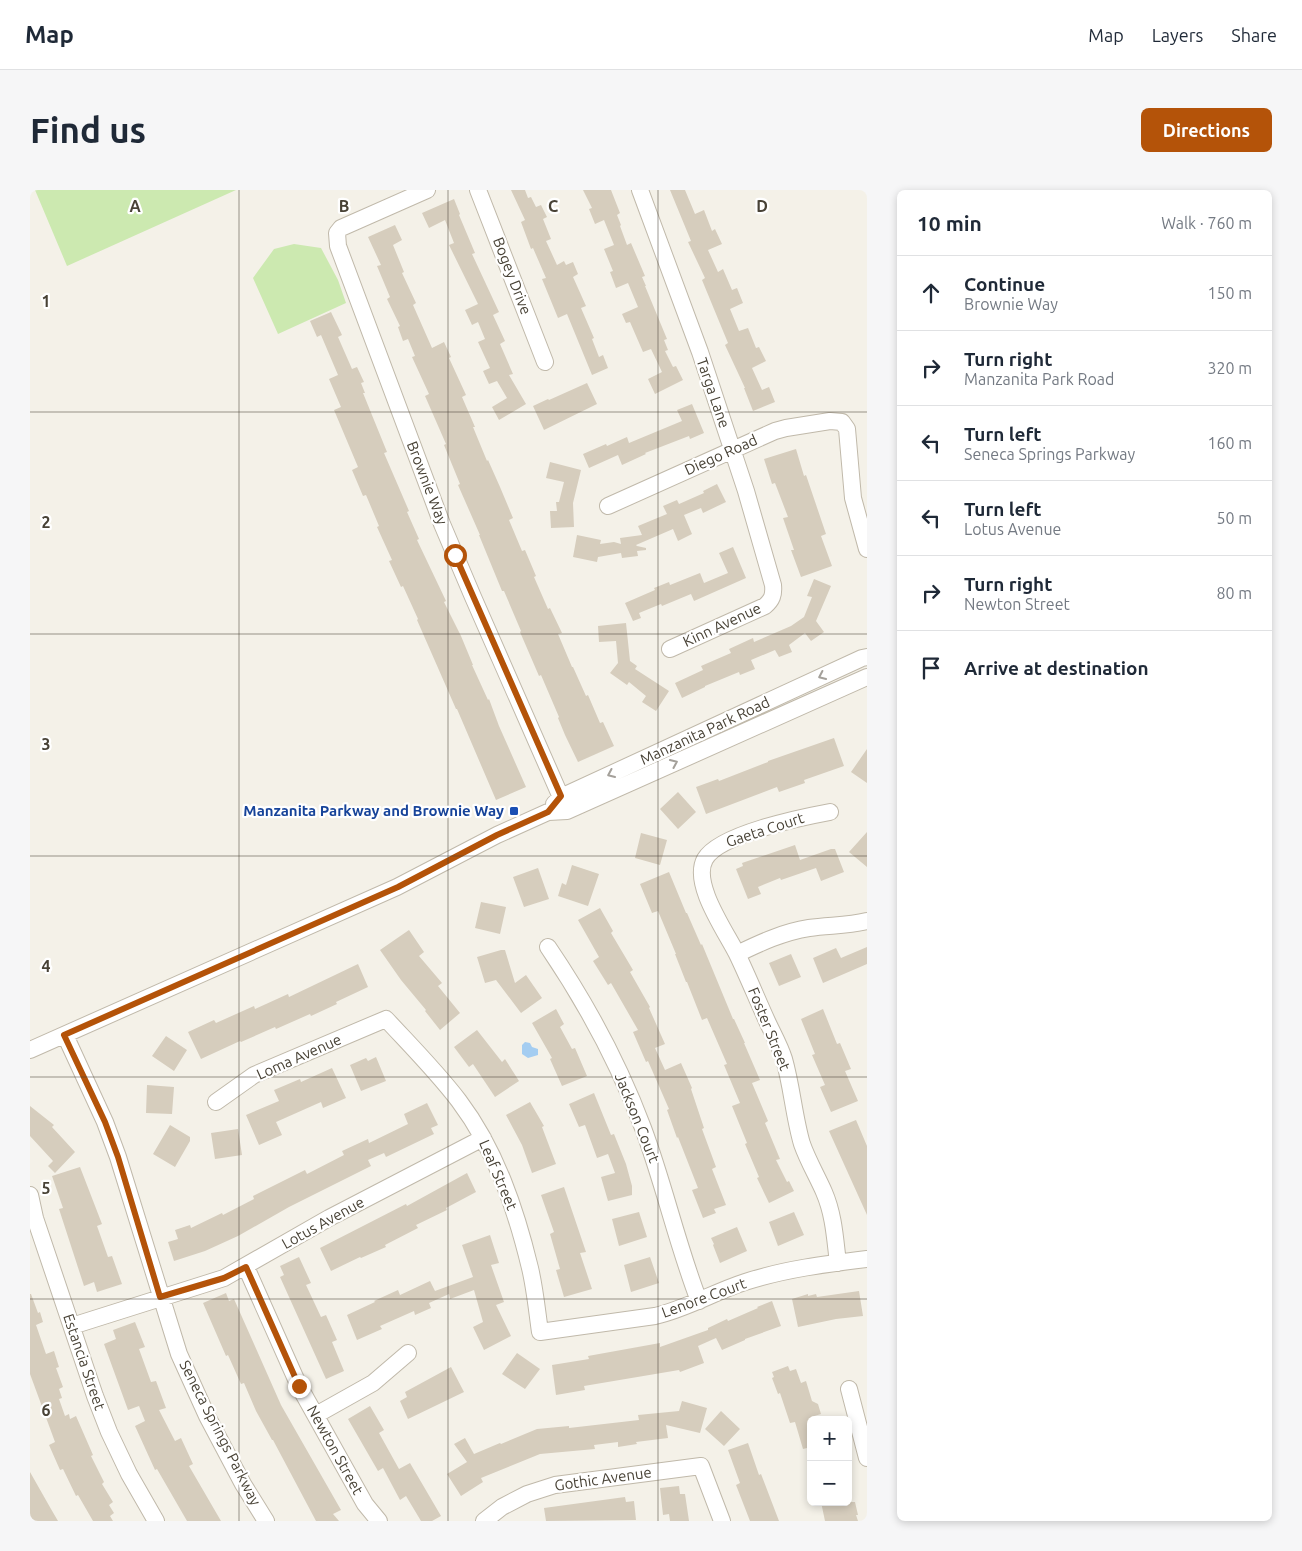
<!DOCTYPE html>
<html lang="en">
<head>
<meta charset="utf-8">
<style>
  :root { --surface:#fff; --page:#f6f6f7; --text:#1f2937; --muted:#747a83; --line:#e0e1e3; --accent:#b45309 }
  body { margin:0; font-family:Ubuntu,sans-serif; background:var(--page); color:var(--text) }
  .controls { position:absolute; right:15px; bottom:15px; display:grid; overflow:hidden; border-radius:8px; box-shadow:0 2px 8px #0003 }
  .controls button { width:45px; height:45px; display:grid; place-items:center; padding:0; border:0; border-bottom:1px solid var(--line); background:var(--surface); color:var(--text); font:25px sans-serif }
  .stop { position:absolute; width:15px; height:15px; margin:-11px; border:4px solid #b45309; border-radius:50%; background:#fff }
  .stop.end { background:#b45309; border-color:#fff; box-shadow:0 1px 5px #0008 }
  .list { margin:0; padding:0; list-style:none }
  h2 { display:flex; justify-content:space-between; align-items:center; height:65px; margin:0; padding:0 20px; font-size:21px }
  h2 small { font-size:16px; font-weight:400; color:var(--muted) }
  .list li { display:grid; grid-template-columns:32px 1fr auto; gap:15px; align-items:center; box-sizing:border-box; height:75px; padding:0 20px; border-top:1px solid var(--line) }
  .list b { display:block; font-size:19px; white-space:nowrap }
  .list p { margin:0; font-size:16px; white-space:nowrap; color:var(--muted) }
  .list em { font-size:16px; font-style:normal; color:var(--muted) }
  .icon { flex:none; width:28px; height:28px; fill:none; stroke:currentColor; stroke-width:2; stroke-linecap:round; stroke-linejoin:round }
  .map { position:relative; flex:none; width:837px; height:1331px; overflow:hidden; border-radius:8px }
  header { display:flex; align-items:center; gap:30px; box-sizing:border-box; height:70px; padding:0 25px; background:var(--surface); border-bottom:1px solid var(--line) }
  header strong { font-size:24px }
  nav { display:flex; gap:28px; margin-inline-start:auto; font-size:18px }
  .intro { display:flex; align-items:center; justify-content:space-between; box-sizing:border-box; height:120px; padding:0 30px }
  h1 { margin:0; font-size:35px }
  .button { padding:12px 22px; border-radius:8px; background:var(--accent); color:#fff; font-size:18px; font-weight:700 }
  main { display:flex; gap:30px; padding:0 30px }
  aside { flex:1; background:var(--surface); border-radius:8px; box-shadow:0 2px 8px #0003 }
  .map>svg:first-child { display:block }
  .green { fill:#cce9b0 }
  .water { fill:#a4cdf1 }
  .building { fill:#d6cdbd }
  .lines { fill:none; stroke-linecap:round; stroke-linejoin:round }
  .minor-casing { stroke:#c0b9aa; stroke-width:18 }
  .minor { stroke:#fff; stroke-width:16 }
  .oneway { stroke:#a4a09a }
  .route { stroke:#b45309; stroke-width:6 }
  .grid { fill:none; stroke:#484236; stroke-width:1; stroke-opacity:0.55 }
  .transit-dot { fill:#1a4fb4; stroke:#fff; stroke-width:2 }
  .labels { text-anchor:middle; stroke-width:4.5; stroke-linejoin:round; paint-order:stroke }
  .street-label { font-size:15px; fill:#484236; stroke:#fff }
  .transit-label { font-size:15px; font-weight:bold; fill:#164399; stroke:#fff; text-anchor:end }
  .grid-label { font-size:16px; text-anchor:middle; font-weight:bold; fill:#484236; stroke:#fff; stroke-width:4.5; stroke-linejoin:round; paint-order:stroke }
</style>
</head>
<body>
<header>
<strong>Map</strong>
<nav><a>Map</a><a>Layers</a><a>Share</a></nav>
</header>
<div class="intro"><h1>Find us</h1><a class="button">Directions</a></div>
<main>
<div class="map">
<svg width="837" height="1331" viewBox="0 0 837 1331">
  <rect width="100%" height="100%" fill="#f4f1e8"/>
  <path class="green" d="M5 0H206L37 76Z
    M264 54 291 58 308 90 316 113 248 144 223 88 244 59Z"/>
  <path class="water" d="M495 852 500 853 502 857 508 859V865L498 868 492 864V855Z"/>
  <path class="building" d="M481 0H495L498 8 501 7 506 17 511 15 517 27 513 29 521 49 516 51 527 75 534 71 536 75 543 72 548 84 543 87 556 116 551 118 564 148 562 149 569 167 573 165 578 178 562 185 537 124 528 128 512 89 516 88 503 58 501 59 491 32 495 30Z
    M553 0H581L590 23 587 25 591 35 590 36 597 55 601 53 615 86 612 87 616 96H615L637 149 634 150 638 160 635 161 643 177 646 176 653 190 625 204 618 189 632 182 621 159 613 162 600 132 596 133 592 124 608 117 598 93 586 98 580 82 583 81 574 59 584 55 574 30 565 34 559 19 562 18Z
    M640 0H655L665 24 674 20 682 41 685 39 692 54 678 60 688 82 693 79 702 100 707 98 713 113 700 119 709 141 718 138 726 158 729 157 736 171 722 178 732 200 739 197 745 212 723 221 714 198H715L695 155 698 153 672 90 675 88 658 52 661 51Z
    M424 9 430 24 429 25 445 63 442 64 469 122 463 125 475 151 470 154 483 184 479 185 496 214 469 230 462 217 477 208 467 191 459 194 453 181 460 178 448 152 455 149 448 132 442 135 435 120 448 114 419 55 424 53 415 30 399 38 392 23Z
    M365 35 372 50 363 55 374 82 372 83 386 113 383 115 402 158 414 152 421 167 419 168 436 205 432 207 445 237H443L457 271 458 270 470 297 483 328 479 330 492 361 495 360 506 386 504 387 518 419 520 418 532 443 528 444 542 477H543L556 506 558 505 570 533 573 532 584 556 548 572 535 545 528 528 529 527 511 485 509 486 490 442 491 441 474 401H472L449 345H450L428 295 430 294 414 255 416 254 395 206 399 204 382 167 385 166 378 149 373 151 368 137 370 136 357 109 360 107 347 76 351 75 338 47Z
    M301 122 312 145 308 147 322 179 327 177 334 192 331 193 335 203H333L357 262 354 263 379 321 377 322 389 349 387 350 416 411 414 412 431 446 443 475H442L458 510 459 509 469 536 496 597 466 610 427 519H426L387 430 388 429 373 396 371 397 359 371 362 370 347 337 349 336 336 305 333 306 322 280 328 277 304 220 311 217 299 189 308 185 291 145 287 147 280 131Z
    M557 193 567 214 514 240 503 216 518 209 519 210Z
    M662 214 674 243 660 249 659 246 615 263 616 264 592 275 588 265 559 278 553 264 576 254 577 256 597 247 599 253 652 231 647 220Z
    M766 259 774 286 776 285 796 344 791 346 802 376 771 387 761 360H764L753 328 758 327 745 293 742 294 734 269Z
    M520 272 551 280 543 313 544 337 521 338 520 321H527L526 312H529L534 292 516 288Z
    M687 294 696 312 673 323 671 318 654 325 662 344 648 351 643 339 606 355 607 356 616 358V360L607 361 608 366 592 368 591 363 568 367 567 372 543 367 547 345 571 350 570 354 584 352 591 354 590 348 612 345 608 336 637 324 633 316 647 310 649 314 674 303 673 301Z
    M703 357 716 388 664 411 661 404 632 416 631 414 609 423 611 428 603 431 595 413 625 400 624 398 639 392 640 395 670 383 674 393 698 383 689 363Z
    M784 389 801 396 786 431 794 442 781 451 775 443 759 455 762 462 749 467 745 460 721 470 725 479 710 485 709 482 675 496V497L652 508 645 493 673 480 671 476 701 463 699 459 723 448 724 452 761 436 774 427 782 407 777 406Z
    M596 433 600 471 607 476 605 479 639 501 626 521 612 512 616 506 599 492 597 495 580 483 588 473 586 451 569 452 568 436Z
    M804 548 814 576 774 590 775 593 749 602 747 597 676 624 666 597 688 589 689 591 738 572V571Z
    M837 559V593L821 582Z
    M648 602 666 622 648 639 630 619Z
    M837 642V677L819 662Z
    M611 643 637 650 630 675 605 668Z
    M765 655 770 670 801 659H805L814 682 791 691 786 678 751 690 750 688 728 697 731 704 718 709 706 679 713 676 712 673Z
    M542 675 569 684 558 716 528 706 532 693 536 695Z
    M508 678 519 709 494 717 483 687Z
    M639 682 656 723H657L671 755 672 754 703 829H704L715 853H714L730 890 722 893 738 931 735 933 750 969 746 970 757 992 759 991 764 1001 739 1013 727 988 729 987 715 954 717 953 702 916 710 913 694 875 697 874 677 828 672 830 657 792H656L645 764H646L628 721 622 723 610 694Z
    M451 712 476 717 470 744 445 738Z
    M570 718 583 741 581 743 603 780 600 782 620 817 619 818 635 854 625 858 635 880 651 873 662 898 661 899 674 938 672 939 686 977 682 979 696 1015 684 1019 686 1023 673 1028 662 1000 668 998 648 947 647 948 637 920 639 919 618 871 616 872 603 842 608 840 581 793 578 795 563 771 569 767 548 730Z
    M379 740 394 762 389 766 412 793 408 796 430 823 410 840 395 821 396 820 371 790 350 760Z
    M837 757V774L793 793 783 768 806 758 811 768Z
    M471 760H475L485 793 496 785 512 808 491 823 466 790 455 793 447 767Z
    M761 764 771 787 749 796 739 773Z
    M328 774 338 797 306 812 307 814 281 826 280 824 246 839 245 837 211 852 210 851 171 869 158 842 184 830 186 833 224 816 225 819 258 804 259 807Z
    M526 819 534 834 530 837 542 859 545 858 557 886 532 896 520 869 522 868 502 833Z
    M793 819 807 854 810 853 821 879 815 881 828 911 801 922 790 897 795 895 782 865 785 864 771 829Z
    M447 840 472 872 475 869 489 891 465 907 443 874 439 877 424 857Z
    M136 846 157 860 144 881 122 866Z
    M346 867 356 891 331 901 320 875 336 868 338 871Z
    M302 878 316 908 293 918 291 912 246 932 252 945 229 955 216 925 249 911 244 900 270 889 271 892Z
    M117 895 144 897 142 924 116 923Z
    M564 903 581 945 584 944 596 974 602 996V1005L578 1011 571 987 585 983 578 964 567 968 555 935 549 937 539 914Z
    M500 912 514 936 512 937 526 974 502 983 492 955 476 925Z
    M397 913 408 935 401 938 404 944 356 967 354 963 338 970 341 976 259 1017 208 1046 175 1061 144 1071 138 1052 148 1049 145 1040 160 1035 161 1038 192 1023 193 1025 224 1009 223 1006 275 980 277 984 314 965 312 961 338 949 339 953 378 934 374 924Z
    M0 916 24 935 22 937 45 962 25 983 18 976 23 971 0 946Z
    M826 930 837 956V1025L799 941Z
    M140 935 160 947V951L145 977 123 964Z
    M208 939 212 965 185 969 181 943Z
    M50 977 72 1034 67 1036 78 1067 82 1066 92 1094 67 1102 64 1092 54 1096 29 1019 33 1018 22 986Z
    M437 983 446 1002 416 1018 417 1020 386 1035 388 1038 355 1055 356 1057 331 1068 330 1067 301 1081 290 1058 376 1014 377 1016Z
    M534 997 556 1062 550 1063 562 1099 534 1107 526 1080 530 1079 520 1044 524 1042 511 1005Z
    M609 1022 617 1047 589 1056 582 1029Z
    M764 1022 774 1045 748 1056 739 1032Z
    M707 1037 717 1061 690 1073 683 1055 684 1054 681 1048Z
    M460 1045 469 1073 461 1075 474 1112 466 1115 481 1146 454 1160 443 1137 453 1132 444 1100 420 1109 419 1104 399 1113 401 1118 385 1125 384 1121 350 1136 352 1139 327 1150 317 1125 345 1112 344 1111 368 1100 370 1105 400 1091 405 1101 443 1087 432 1055Z
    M269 1067 281 1093 276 1095 291 1127 296 1125 307 1150 302 1152 314 1181 296 1189 250 1087 254 1085 250 1076Z
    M620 1067 629 1093 601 1102 594 1075Z
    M829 1101 833 1126 806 1129 768 1137 762 1109 778 1104V1106L786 1104 787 1107Z
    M196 1103 199 1111 204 1109 251 1215 311 1320 303 1324 309 1331H286L243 1250H242L226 1221 214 1193 211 1194 198 1165 196 1166 173 1113Z
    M0 1104H1L8 1123 10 1122 13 1132 6 1135 16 1164 24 1161 29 1177 26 1178 33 1197 29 1199 32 1208 29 1209 35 1226 39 1224 40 1229 46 1226 63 1265 61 1266 74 1292 72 1294 83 1312 79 1315 84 1323 80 1326 83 1331H63L48 1305 46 1306 33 1279 30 1280 19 1255 25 1252 0 1184Z
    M742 1111 751 1136 715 1149V1150L692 1160 686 1148 668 1156 674 1173 650 1182 649 1180 554 1196 555 1200 526 1205 522 1175 559 1169 558 1166 630 1153V1157L678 1140V1138L697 1129 698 1131 728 1118 727 1117Z
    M105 1132 115 1157 109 1159 121 1192 126 1191 136 1218 129 1220 145 1251 151 1248 163 1274 159 1276 191 1331H157L127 1279 125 1280 105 1236 115 1231 109 1216 98 1220 74 1154 86 1149 83 1140Z
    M487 1163 510 1179 495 1199 472 1184Z
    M758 1176 760 1181 766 1179 771 1193 776 1191 782 1211 788 1214 791 1224 781 1227V1257L773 1259 765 1232 760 1233 750 1203 748 1204 742 1188 744 1187 742 1182Z
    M421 1177 434 1202 378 1229 370 1211 377 1207 375 1202Z
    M652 1211 677 1218 670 1243 636 1235 638 1248 606 1252 607 1254 588 1257V1252L564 1255 565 1259 510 1264 451 1288 453 1292 431 1306 417 1284 437 1272 424 1254 435 1248 444 1264 470 1253 471 1254 507 1239 539 1236V1238L609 1230 608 1225 649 1221Z
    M340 1216 354 1240 349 1243 369 1279 380 1273 411 1326 402 1331H391L376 1306 370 1310 353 1278 348 1281 318 1229Z
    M691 1221 710 1239 694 1256 675 1239Z
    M718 1253 729 1285 731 1284 749 1331H720L706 1295 710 1293 698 1260Z
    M0 1282 21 1319 28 1331H0Z
    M649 1296 650 1304H655L659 1331H640L639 1324 633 1325 630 1298Z
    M595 1307 596 1312 604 1311 606 1330 516 1331 514 1318Z
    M791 1312H825L828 1325H826L828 1331H795Z"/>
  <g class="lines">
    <g class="minor-casing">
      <path id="minor" d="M397 0 311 38 307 43 308 56 412 334 443 407 537 621
        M448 0 515 172
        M610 0 670 162 716 301 743 395C744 405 742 410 735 416L640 459
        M578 316 745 241 756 238 800 231 812 232 817 239 823 308 837 359
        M524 614 531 607 832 468 837 467
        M800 622C773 627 689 644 675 669 661 694 697 743 708 766 718 787 727 809 737 831 743 844 750 856 754 869 762 897 764 927 772 954 778 971 787 986 794 1002 804 1025 805 1049 808 1073
        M518 757C556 813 589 874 613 938 634 994 647 1054 669 1111
        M707 764C730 753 753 742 779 738 799 735 818 736 837 731
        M35 845 75 932 88 967 149 1164 177 1226 213 1294 236 1331
        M0 860 367 697 467 645 518 622 537 621 837 487
        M186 912 224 885 356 829C381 856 407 882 429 911 466 960 486 1020 500 1078 505 1099 507 1121 510 1142L625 1126C656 1119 684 1102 715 1092 755 1079 796 1074 837 1069
        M0 1005 5 1028 65 1206 79 1242 99 1284 126 1331
        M216 1077 269 1196 335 1314 349 1331
        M42 1136 194 1088 299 1028 453 948
        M819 1199 837 1268
        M286 1225 343 1193 378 1163
        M454 1331 472 1317 497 1304 525 1295 671 1276 692 1331"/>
    </g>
    <use href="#minor" class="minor"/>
  </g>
  <defs><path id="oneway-chevron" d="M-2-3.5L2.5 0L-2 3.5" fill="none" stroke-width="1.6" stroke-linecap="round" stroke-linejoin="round" transform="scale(1.25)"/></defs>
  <g class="oneway">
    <use href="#oneway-chevron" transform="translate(792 486) rotate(155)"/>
    <use href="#oneway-chevron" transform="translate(644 573) rotate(-24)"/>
    <use href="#oneway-chevron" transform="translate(581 584) rotate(156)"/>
  </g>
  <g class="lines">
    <path class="route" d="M269 1196 216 1077 194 1088 130 1107 88 967 75 932 34 845 368 697 467 645 518 622 531 606 425 365"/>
  </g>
  <path class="grid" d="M209 0V1331M418 0V1331M628 0V1331M0 222H837M0 444H837M0 666H837M0 887H837M0 1109H837"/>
  <rect class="transit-dot" x="479" y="616" width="10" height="10" rx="2.5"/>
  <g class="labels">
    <g class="street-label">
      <text transform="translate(482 86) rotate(69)" y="5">Bogey Drive</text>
      <text transform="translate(683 203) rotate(71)" y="5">Targa Lane</text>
      <text transform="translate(691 265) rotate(-24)" y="5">Diego Road</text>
      <text transform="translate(397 293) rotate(69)" y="5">Brownie Way</text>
      <text transform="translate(692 435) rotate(-25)" y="5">Kinn Avenue</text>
      <text transform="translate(675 541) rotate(-25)" y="5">Manzanita Park Road</text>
      <text transform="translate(735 640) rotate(-18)" y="5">Gaeta Court</text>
      <text transform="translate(739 839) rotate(68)" y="5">Foster Street</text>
      <text transform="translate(269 867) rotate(-24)" y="5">Loma Avenue</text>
      <text transform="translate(607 928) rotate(68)" y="5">Jackson Court</text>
      <text transform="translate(468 985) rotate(67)" y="5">Leaf Street</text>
      <text transform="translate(293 1033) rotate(-29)" y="5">Lotus Avenue</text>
      <text transform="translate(674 1108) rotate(-20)" y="5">Lenore Court</text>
      <text transform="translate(54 1172) rotate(71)" y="5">Estancia Street</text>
      <text transform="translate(190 1243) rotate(63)" y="5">Seneca Springs Parkway</text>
      <text transform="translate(305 1260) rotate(61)" y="5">Newton Street</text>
      <text transform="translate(573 1289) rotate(-8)" y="5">Gothic Avenue</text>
    </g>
    <g class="transit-label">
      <text x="474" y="626">Manzanita Parkway and Brownie Way</text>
    </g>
  </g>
  <g class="grid-label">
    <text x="105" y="22">A</text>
    <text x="314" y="22">B</text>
    <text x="523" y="22">C</text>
    <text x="732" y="22">D</text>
    <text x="16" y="117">1</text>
    <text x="16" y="338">2</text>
    <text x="16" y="560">3</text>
    <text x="16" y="782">4</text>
    <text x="16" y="1004">5</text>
    <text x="16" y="1226">6</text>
  </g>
</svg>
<div class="controls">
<button>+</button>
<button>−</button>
</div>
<div class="stop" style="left:425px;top:365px"></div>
<div class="stop end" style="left:269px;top:1196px"></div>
</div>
<aside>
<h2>10 min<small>Walk · 760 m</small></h2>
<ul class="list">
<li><svg class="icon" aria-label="ahead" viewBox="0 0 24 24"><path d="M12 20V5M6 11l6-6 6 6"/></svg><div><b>Continue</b><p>Brownie Way</p></div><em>150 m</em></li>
<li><svg class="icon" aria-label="right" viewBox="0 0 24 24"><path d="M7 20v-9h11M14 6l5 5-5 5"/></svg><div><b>Turn right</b><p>Manzanita Park Road</p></div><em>320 m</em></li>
<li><svg class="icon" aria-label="left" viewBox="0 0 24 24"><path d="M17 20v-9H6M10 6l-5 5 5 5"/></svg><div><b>Turn left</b><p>Seneca Springs Parkway</p></div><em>160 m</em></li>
<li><svg class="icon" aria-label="left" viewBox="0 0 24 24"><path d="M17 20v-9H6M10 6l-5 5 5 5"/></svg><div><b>Turn left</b><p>Lotus Avenue</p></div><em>50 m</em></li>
<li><svg class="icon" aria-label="right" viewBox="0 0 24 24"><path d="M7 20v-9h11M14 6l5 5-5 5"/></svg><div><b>Turn right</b><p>Newton Street</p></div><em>80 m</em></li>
<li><svg class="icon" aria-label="arrive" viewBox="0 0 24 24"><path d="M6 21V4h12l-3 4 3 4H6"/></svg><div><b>Arrive at destination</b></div></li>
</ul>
</aside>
</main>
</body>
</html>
